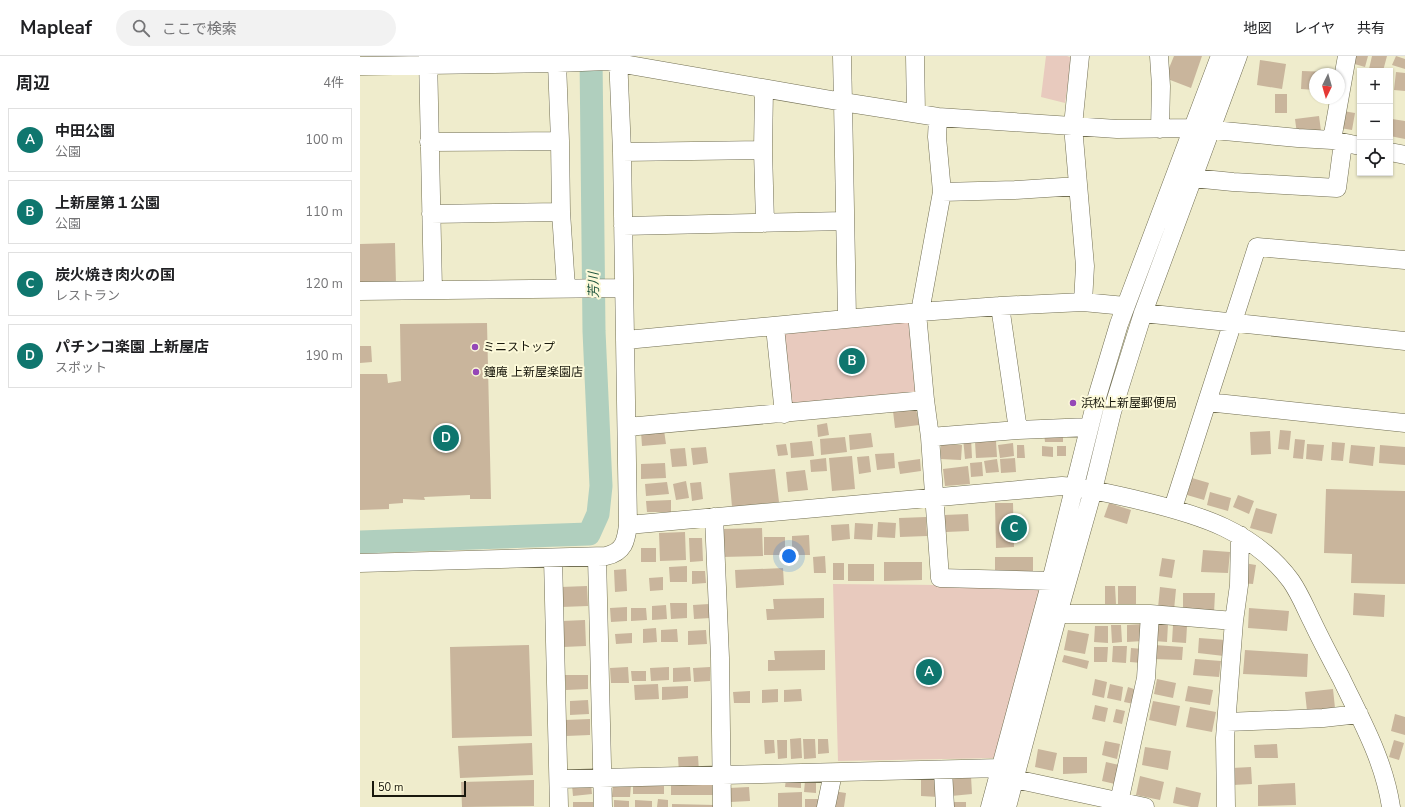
<!DOCTYPE html>
<html lang="ja">
<head>
<meta charset="utf-8">
<style>
  :root { --surface:#fff; --page:#f2f2f2; --text:#202124; --muted:#757577; --line:#e0e0e0; --accent:#0f766e }
  body { margin:0; font-family:"Nunito Sans","Noto Sans JP",sans-serif; background:var(--page); color:var(--text) }
  .controls { position:absolute; right:12px; top:12px; display:grid; overflow:hidden; border-radius:0px; box-shadow:0 1px 3px #0004 }
  .controls button { width:36px; height:36px; display:grid; place-items:center; padding:0; border:0; border-bottom:1px solid var(--line); background:var(--surface); color:var(--text); font:20px sans-serif }
  .compass { position:absolute; left:949px; top:12px; width:36px; height:36px; border-radius:50%; background:var(--surface); box-shadow:0 1px 3px #0004; rotate:185deg }
  .scale { position:absolute; left:12px; bottom:10px; width:94px; box-sizing:border-box; padding-left:4px; border:2px solid #19180d; border-top:0; font-size:11px; line-height:14px; white-space:nowrap; color:#19180d; -webkit-text-stroke:3px #fcf9d9; paint-order:stroke }
  .you { position:absolute; left:429px; top:500px; width:14px; height:14px; margin:-10px; border:3px solid #fff; border-radius:50%; background:#1a73e8; box-shadow:0 0 0 6px #1a73e833 }
  .badge { display:grid; place-items:center; width:26px; height:26px; border-radius:50%; background:var(--accent); color:#fff; font-size:13px; font-weight:700 }
  .pin { position:absolute; translate:-50% -50%; border:2px solid #fff; box-shadow:0 1px 4px #0006 }
  .list { margin:0; padding:0; list-style:none }
  h2 { display:flex; justify-content:space-between; align-items:center; height:52px; margin:0; padding:0 16px; font-size:17px }
  h2 small { font-size:13px; font-weight:400; color:var(--muted) }
  .list li { display:grid; grid-template-columns:26px 1fr auto; gap:12px; align-items:center; box-sizing:border-box; height:64px; margin:0 8px 8px; padding:0 8px; border:1px solid var(--line); border-radius:0px }
  .list b { display:block; font-size:15px; white-space:nowrap }
  .list p { margin:0; font-size:13px; white-space:nowrap; color:var(--muted) }
  .list em { font-size:13px; font-style:normal; color:var(--muted) }
  .icon { flex:none; width:22px; height:22px; fill:none; stroke:currentColor; stroke-width:2; stroke-linecap:round; stroke-linejoin:round }
  .map { position:relative; flex:none; width:1045px; height:751px; overflow:hidden }
  header { display:flex; align-items:center; gap:24px; box-sizing:border-box; height:56px; padding:0 20px; background:var(--surface); border-bottom:1px solid var(--line) }
  header strong { font-size:19px }
  nav { display:flex; gap:22px; margin-inline-start:auto; font-size:14px }
  .search { width:280px; height:36px; background:var(--page); display:flex; align-items:center; gap:10px; box-sizing:border-box; padding:0 14px; border-radius:22px; color:var(--muted); font-size:15px }
  main { display:flex }
  aside { flex:1; background:var(--surface) }
  .map>svg:first-child { display:block }
  .green { fill:#e8cabe }
  .lines { fill:none; stroke-linecap:round; stroke-linejoin:round }
  .river { stroke:#b0cfbe; stroke-width:23 }
  .building { fill:#c9b59c }
  .minor-casing { stroke:#726f53; stroke-width:19 }
  .minor { stroke:#fff; stroke-width:18 }
  .poi-dot { fill:#9547b7; stroke:#fcf9d9; stroke-width:1.5 }
  .labels { text-anchor:middle; stroke-width:4; stroke-linejoin:round; paint-order:stroke }
  .poi-label { font-size:12px; fill:#19180d; stroke:#fcf9d9; text-anchor:start }
  .water-label { font-size:13px; font-style:italic; fill:#1d543c; stroke:#fcf9d9 }
</style>
</head>
<body>
<header>
<strong>Mapleaf</strong>
<div class="search"><svg class="icon" aria-label="search" viewBox="0 0 24 24"><circle cx="10" cy="10" r="6"/><path d="M15 15l6 6"/></svg>ここで検索</div>
<nav><a>地図</a><a>レイヤ</a><a>共有</a></nav>
</header>
<main>
<aside>
<h2>周辺<small>4件</small></h2>
<ul class="list">
<li><span class="badge">A</span><div><b>中田公園</b><p>公園</p></div><em>100 m</em></li>
<li><span class="badge">B</span><div><b>上新屋第１公園</b><p>公園</p></div><em>110 m</em></li>
<li><span class="badge">C</span><div><b>炭火焼き肉火の国</b><p>レストラン</p></div><em>120 m</em></li>
<li><span class="badge">D</span><div><b>パチンコ楽園 上新屋店</b><p>スポット</p></div><em>190 m</em></li>
</ul>
</aside>
<div class="map">
<svg width="1045" height="751" viewBox="0 0 1045 751">
  <rect width="100%" height="100%" fill="#efeccc"/>
  <path class="green" d="M686 0H707L712 2 705 47 681 41Z
    M552 262 559 335 432 349 424 275Z
    M473 528 685 530 639 702 478 705Z"/>
  <g class="lines">
    <path class="river" d="M0 486 229 478 238 458 241 430 234 275 231 0"/>
  </g>
  <path class="building" d="M814 0H842L831 32 805 22Z
    M993 0H1008L1005 11 991 7Z
    M1012 0H1027L1023 15 1009 13Z
    M1036 0 1045 3V13L1032 9Z
    M900 4 926 8 922 33 897 29Z
    M942 15 971 16V18H955V34L941 33Z
    M1036 16 1045 17V35L1034 34Z
    M915 38H927V57H915Z
    M983 55 995 57 992 74 980 72Z
    M959 60 961 75 937 78 935 63Z
    M1032 63 1045 65V83L1030 80Z
    M35 187 36 228 0 229V188Z
    M127 267 131 443H110V439L64 441 65 444 43 443V447L29 448V453L0 454V318H27L28 327 41 325 40 268Z
    M0 290H11L12 306 0 307Z
    M556 352 559 369 535 372 533 355Z
    M467 367 469 379 458 381 457 369Z
    M304 374 306 388 282 390 281 376Z
    M920 374 931 375 929 394 918 393Z
    M910 375 911 398 891 399 890 376Z
    M511 377 513 391 490 394 489 379Z
    M684 377H703V386H685Z
    M485 381 487 396 461 399 460 383Z
    M603 382H611L612 402 605 403Z
    M935 383 945 384 943 403 933 402Z
    M452 385 454 400 431 402 430 387Z
    M636 385 637 401 616 402 615 386Z
    M972 386 985 387 983 405 971 404Z
    M653 387 654 400 640 402 638 389Z
    M426 388 428 399 418 400 416 389Z
    M581 388 602 389 601 404 580 403Z
    M947 388 964 389 962 405 946 403Z
    M657 389H664L665 402H657Z
    M991 389 1015 391 1013 410 989 407Z
    M1020 389 1045 391V409L1019 407Z
    M682 390 693 391V401L682 400Z
    M697 390H706V400H697Z
    M346 391 348 407 333 409 331 392Z
    M325 392 327 410 312 411 310 393Z
    M534 397 535 412 517 414 515 398Z
    M492 400 495 433 472 435 469 402Z
    M509 400 511 416 499 418 497 401Z
    M466 402 467 415 451 416 450 404Z
    M655 402 656 416 641 417 640 403Z
    M560 403 561 415 540 418 538 406Z
    M637 403 639 416 626 417 624 405Z
    M622 406 623 420 611 421 610 407Z
    M305 407 306 422 281 423V408Z
    M608 410 610 428 585 430 583 413Z
    M415 413 419 446 372 451 369 417Z
    M445 414 448 434 428 436 426 416Z
    M832 422 849 427 844 444 827 439Z
    M326 425 329 442 316 444 313 428Z
    M307 426 309 438 286 440 285 428Z
    M341 426 343 443 332 445 330 427Z
    M966 433 1045 435V528L991 527 992 498 964 497Z
    M850 436 871 442 868 455 847 449Z
    M878 439 894 445 889 458 873 451Z
    M311 444V456H287L286 445Z
    M635 447H653L654 491 636 492Z
    M749 447 771 454 767 468 744 461Z
    M896 452 917 458 912 478 890 472Z
    M608 458 609 475 586 476 584 459Z
    M566 461 567 480 540 481 539 462Z
    M518 466 536 467 535 482 517 481Z
    M495 467 513 468 512 484 494 483Z
    M489 468 490 483 472 485 471 469Z
    M402 472 403 500 362 501 361 473Z
    M325 476 326 504 300 505 299 477Z
    M449 479 450 499H432V480Z
    M404 481H425V499H404Z
    M329 482H342L343 505 330 506Z
    M281 492H296V506H281Z
    M843 494 870 496 868 517 841 516Z
    M465 500 466 517H454L453 501Z
    M635 501H673V517L635 521Z
    M802 502 815 504 812 522 799 520Z
    M524 506H562V524L524 525Z
    M473 507H484V524H473Z
    M884 507 896 509 893 528 881 527Z
    M488 508H514V525H488Z
    M327 510V526H310L309 511Z
    M423 512 424 529 376 532 375 514Z
    M266 513 267 535 255 536 254 514Z
    M332 515H345L346 527 332 528Z
    M303 521V534L290 535 289 522Z
    M227 530 228 550 201 551V531Z
    M745 530H755L756 548H745Z
    M758 530H776V548H758Z
    M800 531 816 533 814 554 798 552Z
    M823 537H855L854 557H823Z
    M994 537 1025 539 1024 561 993 559Z
    M464 542V562L407 564 406 553H414L413 543Z
    M310 547H327V562L311 563Z
    M349 548 350 562 334 563 333 549Z
    M306 549 307 563 292 564V550Z
    M267 551V565L251 566 250 552Z
    M271 552H286L287 564 271 565Z
    M889 552 929 555 927 575 888 572Z
    M225 564 226 590 203 591 202 565Z
    M796 567 808 568 807 586 794 585Z
    M783 568V585L767 586V569Z
    M751 569H761L762 586 752 587Z
    M813 569 827 570 826 587 812 586Z
    M735 570H748V587L734 586Z
    M296 572 297 586 283 587V573Z
    M317 573 318 586H301V574Z
    M346 574 347 588 328 589V575Z
    M708 574 729 578 725 598 704 594Z
    M272 577V587L256 588 255 578Z
    M839 582 866 584 864 600 838 597Z
    M169 589 172 680 92 682 90 591Z
    M794 589 823 591 822 604 793 603Z
    M753 590H767L766 607 752 606Z
    M734 591H748L747 606H734Z
    M771 592 783 593 782 607 770 606Z
    M465 594V614L408 615V604H415L414 595Z
    M885 594 948 598 947 621 883 618Z
    M704 599 729 605 727 613 702 606Z
    M835 603 861 605 859 621 833 619Z
    M268 611 269 627H251L250 612Z
    M309 611V624L291 625 290 612Z
    M330 611 331 625 313 626V612Z
    M350 611V625L334 626 333 612Z
    M271 615H286V625H272Z
    M205 619H228V633L206 634Z
    M735 623 747 626 744 642 732 639Z
    M797 623 816 627 813 642 794 638Z
    M298 628 299 643 275 644 274 629Z
    M750 628 763 631 761 645 747 642Z
    M328 630V642L302 644V631Z
    M828 630 853 634 850 649 825 645Z
    M768 631 777 634 774 648 764 646Z
    M418 633V646L402 647V634Z
    M441 633 442 645 424 646V634Z
    M973 633 975 652 947 655 945 636Z
    M390 635V647H374L373 636Z
    M228 644 229 658 210 659V645Z
    M793 645 820 650 816 670 789 664Z
    M735 649 748 652 745 666 732 663Z
    M830 651 856 656 852 676 826 671Z
    M756 653 765 655 762 668 753 666Z
    M1035 658 1045 661V679L1031 675Z
    M230 663V679L206 680 205 664Z
    M441 682 442 702 431 703 430 683Z
    M443 683H455L456 702 444 703Z
    M458 683H468L469 697 458 698Z
    M404 684H414L415 697 405 698Z
    M417 684H427V702L418 703Z
    M1034 684 1044 687 1039 704 1029 701Z
    M745 685 760 688 757 703 742 699Z
    M172 687 173 719 100 722 98 690Z
    M917 688 918 702H895L894 689Z
    M785 691 811 695 808 714 782 709Z
    M678 693 697 697 693 715 675 711Z
    M338 700 339 716 319 717 318 701Z
    M703 701H727V717L703 718Z
    M746 706 759 709 755 728 742 725Z
    M891 711 892 728 873 729 872 712Z
    M611 720 612 738 591 740 590 723Z
    M780 720 804 726 800 744 776 739Z
    M561 722 579 723 578 741 561 740Z
    M426 723H441V732L425 731Z
    M174 724V750L102 751 101 726Z
    M354 725V739H311V726Z
    M445 725H456V737L444 736Z
    M273 726H304V738H273Z
    M935 727 936 749 898 750V729Z
    M231 728 232 738 213 740 212 729Z
    M253 729H271L270 741H252Z
    M389 731 390 745 370 746 369 732Z
    M816 731 841 737 838 751H831L813 747Z
    M473 735 486 737 484 751H471Z
    M442 736V751H418V737Z
    M298 743 308 744V751H297Z
    M445 743H458V751H445Z
    M254 744 269 745V751H254Z
    M275 744 292 745V751H275Z
    M213 746H233V751H213Z
    M590 746H606V751H590Z
    M312 748 355 749V751H312Z"/>
  <g class="lines">
    <g class="minor-casing">
      <path id="minor" d="M68 0 73 234
        M482 0 483 46 578 61 757 73 832 72 938 82 972 84 1000 90
        M555 0 556 57
        M720 0 713 70 725 210 723 246 765 250
        M799 0 801 30 800 73
        M197 7 200 85 201 156 206 232
        M0 10 197 7 246 5 483 46 487 262
        M404 33 403 94 405 167
        M972 84 987 0
        M69 86 200 85
        M262 96 403 94
        M1030 96 1045 99
        M833 122 873 126 977 132 983 87
        M582 136 655 134 718 130
        M71 158 201 156
        M263 170 485 165
        M0 235 264 232
        M640 250 658 374
        M560 256 582 136 577 81 578 61
        M557 257 565 344 570 381 580 522 691 525
        M783 257 1045 285
        M415 271 424 358
        M266 284 560 256 640 250 723 246
        M847 346 897 191 1045 204
        M267 371 565 344
        M570 381 658 374 729 371
        M813 452 847 346 1045 367
        M354 461 360 602 362 751
        M268 469 702 430C729 432 756 439 782 445 840 459 894 475 931 525 940 538 945 551 952 565 961 584 971 603 981 622 1001 664 1024 704 1031 751
        M237 501 243 751
        M193 502 199 751
        M0 507 246 500C264 496 266 485 268 469L262 96 258 0
        M698 558H790L874 565
        M867 666 963 662 999 658
        M583 714 585 751
        M199 723 641 712
        M655 723 785 751
        M466 751 473 717
        M630 751 691 525 737 341 759 268 860 0
        M647 751 698 558 733 434 752 356 783 257 878 0
        M758 751 786 622 790 558
        M866 751 865 682 874 565 879 529 880 479"/>
    </g>
    <use href="#minor" class="minor"/>
  </g>
  <g class="poi-dot">
    <circle cx="115" cy="291" r="4"/>
    <circle cx="116" cy="316" r="4"/>
    <circle cx="713" cy="347" r="4"/>
  </g>
  <g class="labels">
    <g class="poi-label">
      <text x="123" y="295">ミニストップ</text>
      <text x="124" y="320">鐘庵 上新屋楽園店</text>
      <text x="721" y="351">浜松上新屋郵便局</text>
    </g>
    <g class="water-label">
      <text transform="translate(233 229) rotate(-91)" y="5">芳川</text>
    </g>
  </g>
</svg>
<div class="controls">
<button>+</button>
<button>−</button>
<button><svg class="icon" aria-label="locate" viewBox="0 0 24 24"><circle cx="12" cy="12" r="6"/><path d="M12 2v4M12 18v4M2 12h4M18 12h4"/></svg></button>
</div>
<svg class="compass" viewBox="-18 -18 36 36"><path d="M0-13l5 13h-10z" fill="#e53935"/><path d="M0 13l5-13h-10z" fill="#757577"/></svg>
<div class="scale">50 m</div>
<div class="you"></div>
<div class="pin badge" style="left:569px;top:616px">A</div>
<div class="pin badge" style="left:492px;top:305px">B</div>
<div class="pin badge" style="left:654px;top:472px">C</div>
<div class="pin badge" style="left:86px;top:382px">D</div>
</div>
</main>
</body>
</html>
